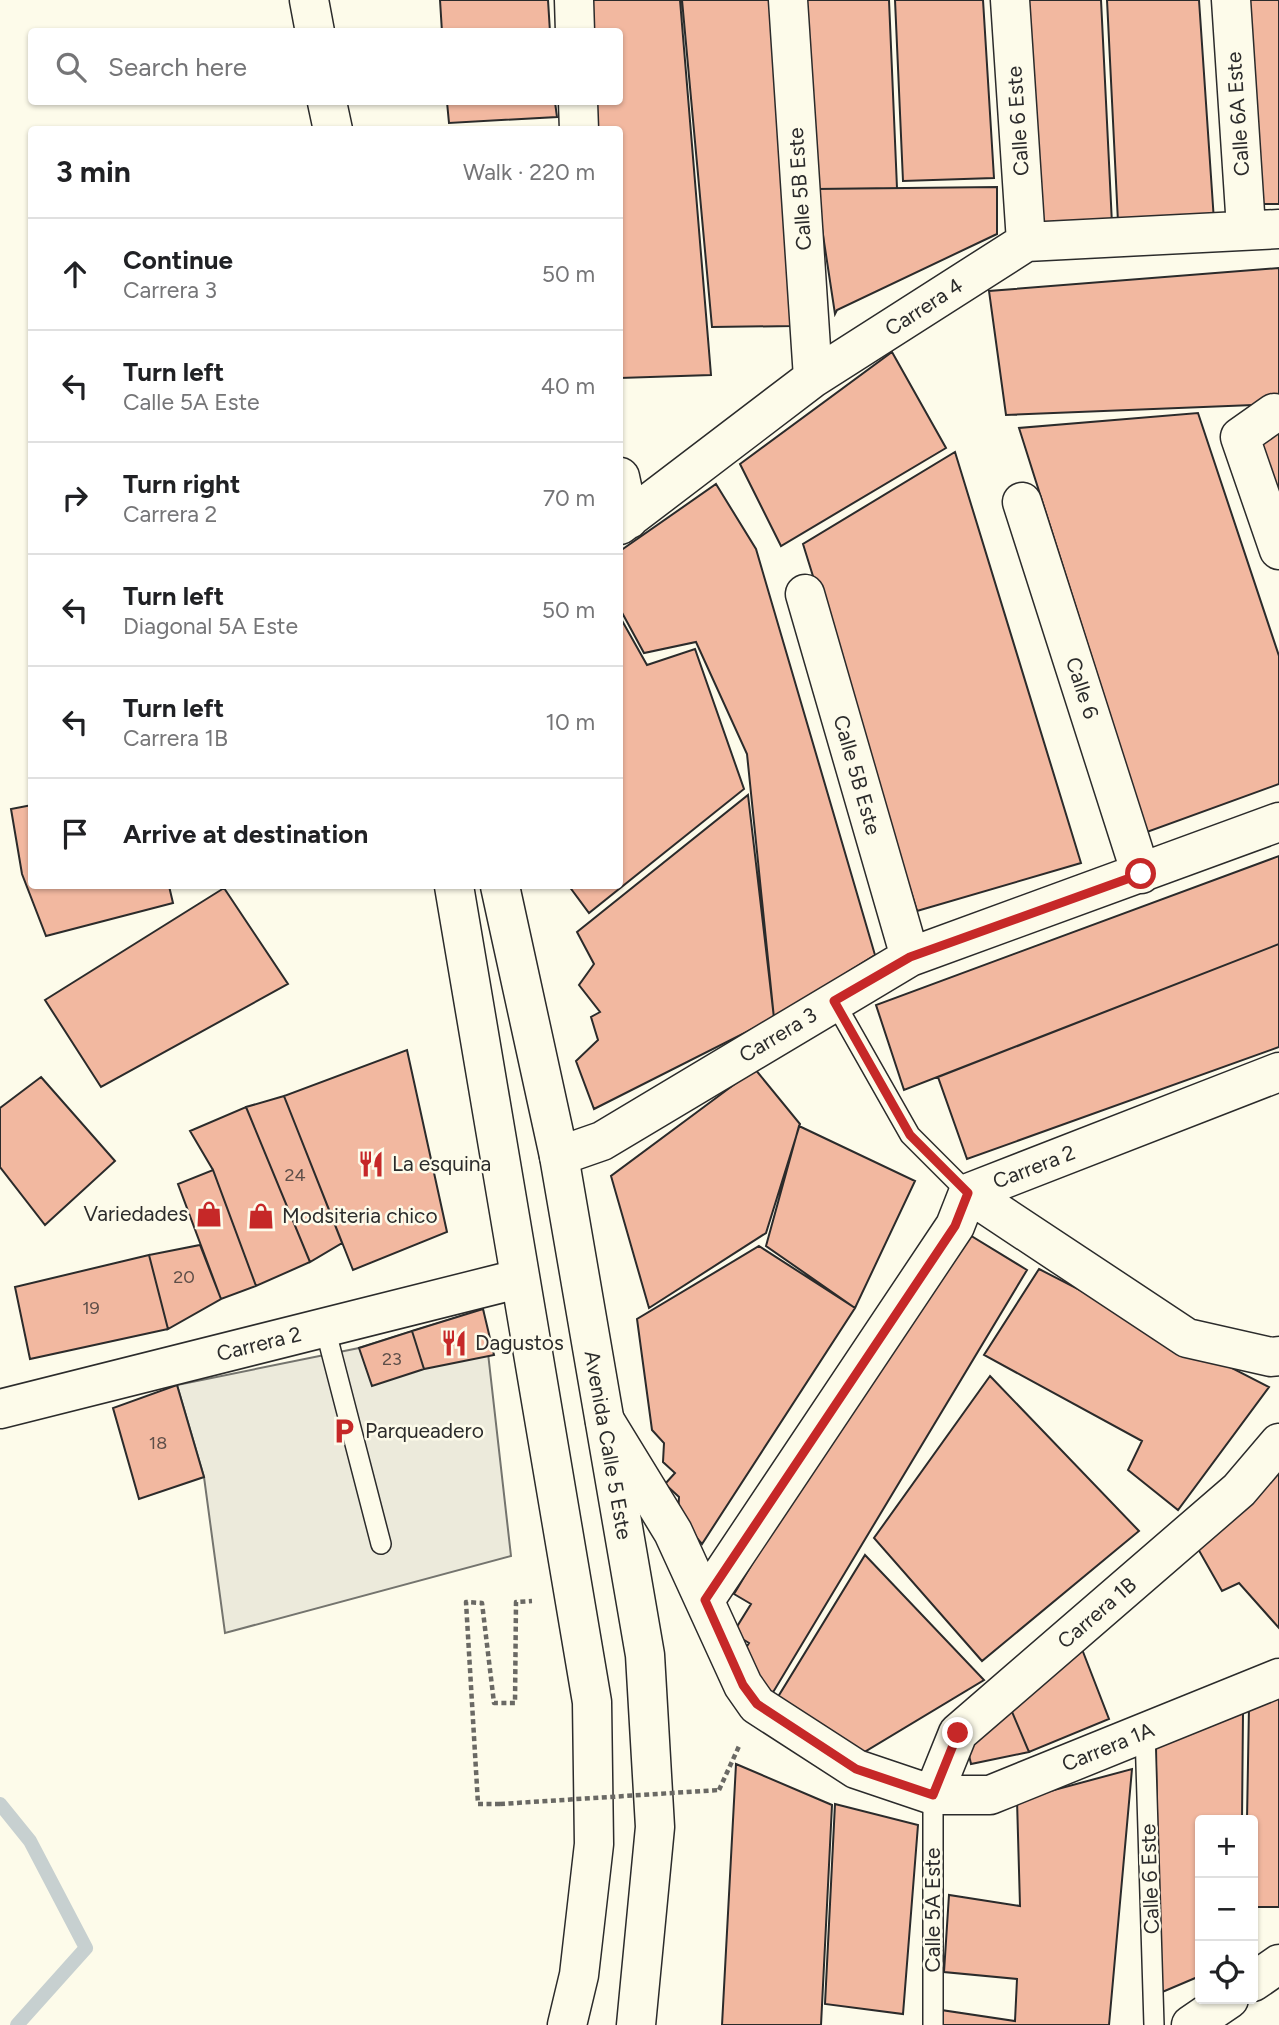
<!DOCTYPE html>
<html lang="en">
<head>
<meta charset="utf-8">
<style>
  :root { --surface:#fff; --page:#f2f2f2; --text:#202124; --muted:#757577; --line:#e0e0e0 }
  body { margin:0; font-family:Figtree,sans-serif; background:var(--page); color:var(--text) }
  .controls { position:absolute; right:21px; bottom:21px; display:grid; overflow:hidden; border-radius:7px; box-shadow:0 2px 5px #0004 }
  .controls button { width:63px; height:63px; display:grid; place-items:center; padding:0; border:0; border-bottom:2px solid var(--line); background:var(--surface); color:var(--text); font:35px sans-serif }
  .stop { position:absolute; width:21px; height:21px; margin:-16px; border:5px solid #c62828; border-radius:50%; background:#fff }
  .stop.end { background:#c62828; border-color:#fff; box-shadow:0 2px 7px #0008 }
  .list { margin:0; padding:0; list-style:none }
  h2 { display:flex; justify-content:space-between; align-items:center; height:91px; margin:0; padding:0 28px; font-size:30px }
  h2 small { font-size:23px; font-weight:400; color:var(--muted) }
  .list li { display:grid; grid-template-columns:46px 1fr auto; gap:21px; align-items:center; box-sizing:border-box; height:112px; padding:0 28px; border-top:2px solid var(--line) }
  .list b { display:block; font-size:26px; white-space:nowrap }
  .list p { margin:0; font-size:23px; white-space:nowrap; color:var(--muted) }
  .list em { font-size:23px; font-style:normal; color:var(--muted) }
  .icon { flex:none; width:38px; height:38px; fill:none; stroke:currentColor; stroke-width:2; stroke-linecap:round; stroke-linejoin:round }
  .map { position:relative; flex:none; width:1279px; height:2025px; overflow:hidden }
  .search { position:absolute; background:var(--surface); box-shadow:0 2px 5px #0004; left:28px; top:28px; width:595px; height:77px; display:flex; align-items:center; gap:18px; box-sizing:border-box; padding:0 24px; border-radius:7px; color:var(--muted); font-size:26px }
  .panel { position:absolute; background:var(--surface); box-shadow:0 2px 5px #0004; left:28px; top:126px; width:595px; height:763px; border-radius:7px }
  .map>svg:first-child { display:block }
  .parking { fill:#eceadb; stroke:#74746e; stroke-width:2 }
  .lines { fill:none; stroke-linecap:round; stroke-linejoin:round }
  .stream { stroke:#c7d0d0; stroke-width:14 }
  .building { fill:#f2b8a0; stroke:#2b2b2b; stroke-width:2 }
  .lane-casing { stroke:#2b2b2b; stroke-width:22 }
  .street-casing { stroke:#2b2b2b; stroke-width:41 }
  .secondary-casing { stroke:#2b2b2b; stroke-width:41 }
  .primary-casing { stroke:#2b2b2b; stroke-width:41 }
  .path { stroke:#6a6964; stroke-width:4.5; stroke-dasharray:5 3.5; stroke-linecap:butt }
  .lane { stroke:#fdfbea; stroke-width:19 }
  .street { stroke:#fdfbea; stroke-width:38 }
  .secondary { stroke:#fdfbea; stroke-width:38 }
  .primary { stroke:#fdfbea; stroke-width:38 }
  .path-bridge { stroke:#6a6964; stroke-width:4.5; stroke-dasharray:5 3.5; stroke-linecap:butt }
  .route { stroke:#c62828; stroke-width:9 }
  .labels { text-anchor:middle; stroke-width:5; stroke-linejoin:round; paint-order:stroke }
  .number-label { font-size:18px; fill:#5d4e48 }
  .street-label { font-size:21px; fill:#2b2b2b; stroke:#fdfbea }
  .poi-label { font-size:21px; fill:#2b2b2b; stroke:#fdfbea; text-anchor:start }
</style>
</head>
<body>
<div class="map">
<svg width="1279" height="2025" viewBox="0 0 1279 2025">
  <rect width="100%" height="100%" fill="#fdfbea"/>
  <path class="parking" d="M483 1309 511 1556 225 1633 204 1477 177 1385 359 1348Z"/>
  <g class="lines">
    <path class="stream" d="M0 1804 30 1841 86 1948 17 2025"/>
  </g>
  <path class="building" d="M440 0H548L550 32H442Z
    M587 0H680L711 375 620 378V130H595L593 102H620V32H589Z
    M682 0H771L793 326 712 327Z
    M800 0H889L897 188 816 189Z
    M895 0H983L994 178 903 181Z
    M1019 0H1101L1112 224H1034Z
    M1107 0H1199L1214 221 1118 222Z
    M1239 0H1279V204H1252Z
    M447 102H555L557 117 449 123Z
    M997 187V234L837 310 835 314 816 189Z
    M1279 268V404L1006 415 989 291Z
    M892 352 946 448 781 546 740 464Z
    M1198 413 1279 656V784L1147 832 1019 428Z
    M1279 433V512L1251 437Z
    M955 452 1081 863 917 911 803 544Z
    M716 484 756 549 875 955 774 1018 747 754 696 642 644 653 620 609V551Z
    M620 617 647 665 695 649 744 789 589 913 569 886H620Z
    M748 795 774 1018 594 1109 576 1061 598 1040 591 1017 600 1012 579 985 594 964 577 932Z
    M32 805V886H169L173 903 46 936 22 874 11 809Z
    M1279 856V944L904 1090 876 1005Z
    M224 888 288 984 101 1087 45 1000Z
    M1279 944V1047L967 1159 938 1077Z
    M407 1050 447 1232 353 1270 284 1096Z
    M755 1069 800 1124 766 1233 649 1308 611 1176Z
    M41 1077 115 1161 45 1225 0 1167V1108Z
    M284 1096 342 1243 310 1262 246 1107Z
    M246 1107 310 1262 256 1286 213 1170 190 1131Z
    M799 1126 915 1181 855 1308 766 1246Z
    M213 1170 256 1286 221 1299 178 1184Z
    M955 1226 1027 1270 772 1694 742 1654 749 1643 733 1633 751 1604 734 1594Z
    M200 1245 221 1299 168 1329 149 1255Z
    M759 1246 855 1308 702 1544 678 1516 679 1497 665 1484 675 1473 663 1462 664 1443 652 1430 637 1319Z
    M149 1255 168 1329 30 1359 15 1287Z
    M1039 1269 1269 1387 1178 1510 1128 1470 1142 1441 984 1355Z
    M483 1309 494 1355 424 1369 412 1331Z
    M412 1331 424 1369 372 1386 359 1348Z
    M990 1376 1139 1531 982 1661 874 1538Z
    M177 1385 204 1477 139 1499 113 1408Z
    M1279 1461V1628L1239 1583 1222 1591 1193 1540Z
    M865 1555 984 1680 861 1754 773 1705Z
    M1080 1644 1109 1719 1029 1752 1007 1700Z
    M1279 1694V1907H1253V1820H1247L1249 1706Z
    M1007 1700 1029 1752 971 1764 964 1733Z
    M1243 1713 1242 1820H1200V1976L1160 1993 1156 1746Z
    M736 1764 832 1805 821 2025H722Z
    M1132 1769 1109 2025H941V2010L1015 2021 1017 1979 944 1972 949 1895 1020 1906 1017 1800Z
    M835 1804 918 1825 903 2014 825 2004Z"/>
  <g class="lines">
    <g class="lane-casing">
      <path id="lane" d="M834 1001 910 1135 968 1193
        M325 1328 381 1544
        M1145 1732 1154 2025
        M933 1795V2025"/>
    </g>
    <g class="street-casing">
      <path id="street" d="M574 0 575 32
        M788 0 813 378
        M1010 0 1026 242
        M1231 0 1246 228
        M578 102 579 130
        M1274 413 1240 437 1279 550
        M620 477 629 519
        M1022 502 1141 874
        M620 525 813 378 1026 242 1279 229
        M805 594 910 957
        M559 1156 602 1141 910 957 1279 822
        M968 1193 1187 1338 1271 1357 1279 1356
        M0 1409 518 1279
        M605 1421 673 1532 743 1685 757 1705 856 1769 933 1795H990L1279 1678
        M705 1600 955 1226 968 1193 1279 1072
        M933 1795 958 1733 1239 1490 1279 1443"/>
    </g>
    <g class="secondary-casing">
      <path id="secondary" d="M1253 1982 1279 1964
        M1191 2025 1229 1999"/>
    </g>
    <g class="primary-casing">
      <path id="primary" d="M309 0 315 32
        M327 102 333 130
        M454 886 592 1702 594 1844 579 1975 567 2025
        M500 886 559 1156 645 1655 655 1827 636 2025"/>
    </g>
    <path class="path" d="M719 1790 740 1744
      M500 1804H478L466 1602 482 1603 494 1703H515L516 1602 532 1601"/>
    <use href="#lane" class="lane"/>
    <use href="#street" class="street"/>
    <use href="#secondary" class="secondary"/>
    <use href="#primary" class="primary"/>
    <path class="path-bridge" d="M500 1804 719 1790"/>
  </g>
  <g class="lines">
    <path class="route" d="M958 1733 933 1795 856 1769 757 1704 743 1685 705 1600 955 1226 968 1193 910 1135 834 1001 910 957 1141 874"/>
  </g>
  <defs>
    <g id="restaurant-bare" transform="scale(2.1)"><path d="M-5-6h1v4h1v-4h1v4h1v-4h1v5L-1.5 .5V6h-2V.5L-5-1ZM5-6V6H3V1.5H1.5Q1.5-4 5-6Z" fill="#c62828" stroke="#fdfbea" stroke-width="2.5" paint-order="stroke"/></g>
    <g id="shop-bare" transform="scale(2.1)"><path d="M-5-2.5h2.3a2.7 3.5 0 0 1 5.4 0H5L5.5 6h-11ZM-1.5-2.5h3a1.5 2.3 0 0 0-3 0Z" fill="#c62828" stroke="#fdfbea" stroke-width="2.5" paint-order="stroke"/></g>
    <g id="parking-bare" transform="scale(2.1)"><path d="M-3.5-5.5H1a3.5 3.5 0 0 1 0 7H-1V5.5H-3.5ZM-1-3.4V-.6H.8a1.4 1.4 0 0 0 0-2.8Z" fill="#c62828" stroke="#fdfbea" stroke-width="2.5" paint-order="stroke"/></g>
  </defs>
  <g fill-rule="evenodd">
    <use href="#restaurant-bare" x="371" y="1164"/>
    <use href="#shop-bare" x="209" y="1214"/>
    <use href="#shop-bare" x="261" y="1216"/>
    <use href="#restaurant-bare" x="454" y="1343"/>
    <use href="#parking-bare" x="344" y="1431"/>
  </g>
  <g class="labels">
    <g class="number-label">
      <text x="295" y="1181">24</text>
      <text x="184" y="1283">20</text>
      <text x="91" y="1314">19</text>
      <text x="392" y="1365">23</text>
      <text x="158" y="1449">18</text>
    </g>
    <g class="street-label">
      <text transform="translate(1238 114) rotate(-94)" y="7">Calle 6A Este</text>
      <text transform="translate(1018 121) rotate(-94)" y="7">Calle 6 Este</text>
      <text transform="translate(800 189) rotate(-94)" y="7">Calle 5B Este</text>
      <text transform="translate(924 307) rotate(-33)" y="7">Carrera 4</text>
      <text transform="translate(1082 688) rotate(72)" y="7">Calle 6</text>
      <text transform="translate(857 775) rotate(74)" y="7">Calle 5B Este</text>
      <text transform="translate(778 1035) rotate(-31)" y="7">Carrera 3</text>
      <text transform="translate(1034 1167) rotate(-21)" y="7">Carrera 2</text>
      <text transform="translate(259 1344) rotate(-14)" y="7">Carrera 2</text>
      <text transform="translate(608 1445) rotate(80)" y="7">Avenida Calle 5 Este</text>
      <text transform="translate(1097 1613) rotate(-41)" y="7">Carrera 1B</text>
      <text transform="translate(1108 1747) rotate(-22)" y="7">Carrera 1A</text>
      <text transform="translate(1150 1879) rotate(-92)" y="7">Calle 6 Este</text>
      <text transform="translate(933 1910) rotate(-90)" y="7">Calle 5A Este</text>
    </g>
    <g class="poi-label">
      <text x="392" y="1171">La esquina</text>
      <text x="188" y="1221" text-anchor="end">Variedades</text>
      <text x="282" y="1223">Modsiteria chico</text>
      <text x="475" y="1350">Dagustos</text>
      <text x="365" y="1438">Parqueadero</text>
    </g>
  </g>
</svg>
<div class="controls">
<button>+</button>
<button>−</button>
<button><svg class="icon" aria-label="locate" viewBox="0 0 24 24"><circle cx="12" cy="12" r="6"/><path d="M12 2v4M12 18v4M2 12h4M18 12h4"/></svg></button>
</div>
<div class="stop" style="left:1141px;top:874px"></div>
<div class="stop end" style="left:958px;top:1733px"></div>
<div class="search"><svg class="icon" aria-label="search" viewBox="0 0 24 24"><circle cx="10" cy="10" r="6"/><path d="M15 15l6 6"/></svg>Search here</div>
<section class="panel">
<h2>3 min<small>Walk · 220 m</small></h2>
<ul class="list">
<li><svg class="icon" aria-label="ahead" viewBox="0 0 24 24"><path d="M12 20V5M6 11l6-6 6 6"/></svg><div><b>Continue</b><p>Carrera 3</p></div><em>50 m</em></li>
<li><svg class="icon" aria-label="left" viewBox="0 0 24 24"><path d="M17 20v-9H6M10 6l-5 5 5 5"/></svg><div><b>Turn left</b><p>Calle 5A Este</p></div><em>40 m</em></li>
<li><svg class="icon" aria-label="right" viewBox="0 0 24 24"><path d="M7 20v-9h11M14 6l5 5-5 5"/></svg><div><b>Turn right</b><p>Carrera 2</p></div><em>70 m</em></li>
<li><svg class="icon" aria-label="left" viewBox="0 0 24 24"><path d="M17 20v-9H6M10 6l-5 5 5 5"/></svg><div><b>Turn left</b><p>Diagonal 5A Este</p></div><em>50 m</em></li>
<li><svg class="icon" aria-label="left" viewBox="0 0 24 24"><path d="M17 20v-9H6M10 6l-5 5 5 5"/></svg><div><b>Turn left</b><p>Carrera 1B</p></div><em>10 m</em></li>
<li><svg class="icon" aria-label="arrive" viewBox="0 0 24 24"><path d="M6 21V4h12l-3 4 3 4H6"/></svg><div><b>Arrive at destination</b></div></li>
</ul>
</section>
</div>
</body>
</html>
